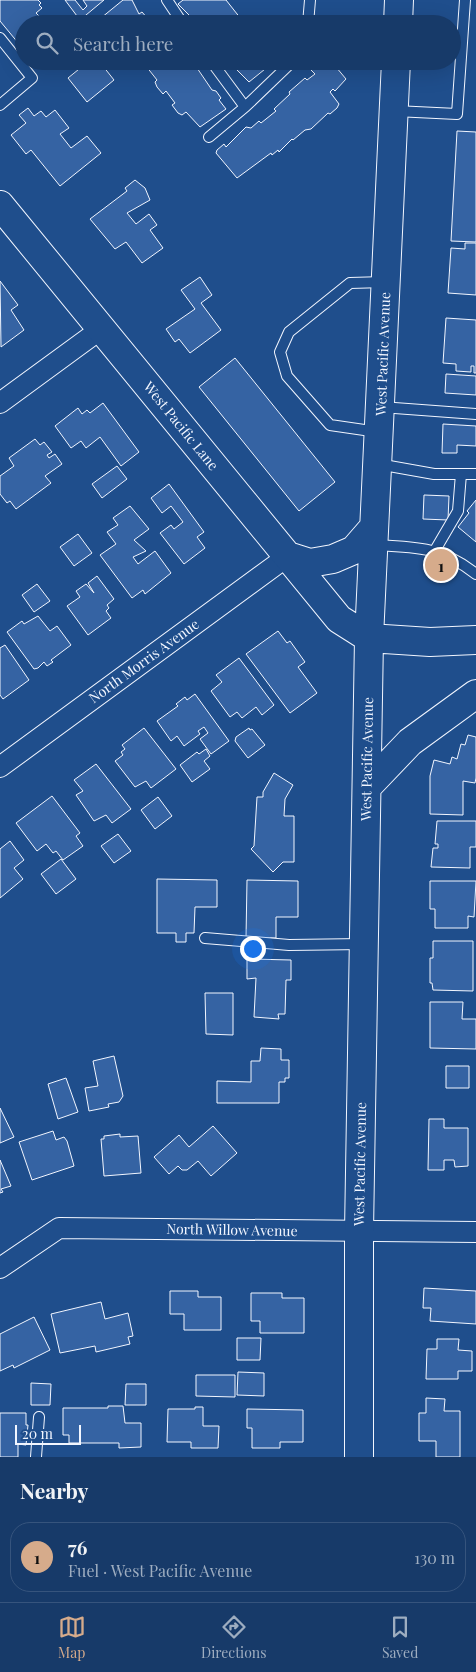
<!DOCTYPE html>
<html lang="en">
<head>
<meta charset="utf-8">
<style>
  :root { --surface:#173a69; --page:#20416f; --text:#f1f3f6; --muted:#9eadc0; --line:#36547d; --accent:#d6ab8b }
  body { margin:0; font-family:"Playfair Display",serif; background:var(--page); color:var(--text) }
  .scale { position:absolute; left:15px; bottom:12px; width:66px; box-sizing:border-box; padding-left:5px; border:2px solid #f2f6ff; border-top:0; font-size:14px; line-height:18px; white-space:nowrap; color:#f2f6ff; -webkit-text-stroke:4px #1f4e8c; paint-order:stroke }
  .you { position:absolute; left:252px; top:948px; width:18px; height:18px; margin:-12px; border:4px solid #fff; border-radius:50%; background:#1a73e8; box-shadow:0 0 0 8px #1a73e833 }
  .badge { display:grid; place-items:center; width:32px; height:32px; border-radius:50%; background:var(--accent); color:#111; font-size:16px; font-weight:700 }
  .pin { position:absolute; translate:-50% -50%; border:2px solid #fff; box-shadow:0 1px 5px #0006 }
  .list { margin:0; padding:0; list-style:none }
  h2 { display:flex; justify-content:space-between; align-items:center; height:65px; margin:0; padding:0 20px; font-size:21px }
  h2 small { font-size:16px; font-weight:400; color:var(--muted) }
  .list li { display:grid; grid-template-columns:32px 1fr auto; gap:15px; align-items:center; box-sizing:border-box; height:70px; margin:0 10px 10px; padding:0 10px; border:1px solid var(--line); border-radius:20px }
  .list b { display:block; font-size:19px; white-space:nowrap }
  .list p { margin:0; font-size:16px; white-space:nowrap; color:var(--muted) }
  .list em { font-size:16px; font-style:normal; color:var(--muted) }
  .icon { flex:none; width:28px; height:28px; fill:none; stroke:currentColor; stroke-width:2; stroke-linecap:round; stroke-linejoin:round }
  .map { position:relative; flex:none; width:476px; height:1457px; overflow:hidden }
  .search { position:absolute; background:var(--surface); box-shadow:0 5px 20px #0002; left:15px; right:15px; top:15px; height:55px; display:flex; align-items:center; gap:12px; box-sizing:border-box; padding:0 18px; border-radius:28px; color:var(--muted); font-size:19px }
  .sheet { height:145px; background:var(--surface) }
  nav { display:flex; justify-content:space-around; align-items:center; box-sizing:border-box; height:70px; border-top:1px solid var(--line); background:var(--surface); font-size:14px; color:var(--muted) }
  nav a { display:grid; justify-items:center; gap:2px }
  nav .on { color:var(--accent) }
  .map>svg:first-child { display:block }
  .building { fill:#3563a3; stroke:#f2f6ff }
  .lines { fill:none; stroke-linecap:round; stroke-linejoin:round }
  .lane-casing { stroke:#f2f6ff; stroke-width:12 }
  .street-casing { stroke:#f2f6ff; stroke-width:22 }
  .secondary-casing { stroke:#f2f6ff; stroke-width:30 }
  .lane { stroke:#1f4e8c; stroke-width:10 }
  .street { stroke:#1f4e8c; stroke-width:20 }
  .secondary { stroke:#1f4e8c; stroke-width:28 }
  .labels { text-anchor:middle; stroke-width:4; stroke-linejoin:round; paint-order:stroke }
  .street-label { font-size:14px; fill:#f2f6ff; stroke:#1f4e8c }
</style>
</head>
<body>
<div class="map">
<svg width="476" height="1457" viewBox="0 0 476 1457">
  <rect width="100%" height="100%" fill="#1f4e8c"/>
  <path class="building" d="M0 0H38L41 3 39 5 42 8 36 13 46 23 24 24V50L0 21Z
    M65 0H75L83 10 87 6 83 0H104L80 20Z
    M123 0H132L139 14 142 12 148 19 151 17 156 24H105L101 18Z
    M183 0H226L245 24H202L196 16 193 19 178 4Z
    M89 61H99L114 80 87 102 68 78Z
    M142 61H188L192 66 195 65 212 90 216 91 221 98 219 100 226 109 200 127 186 112 182 115 178 113 172 105 175 103 166 91 163 94 157 87 155 82 157 80Z
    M228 61H275L249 82Z
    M317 61H331L346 79 335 91 333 89 330 92 339 104 337 108 330 114 328 113 311 129 305 130 293 140 292 139 279 152 278 150 272 155 271 153 237 178 216 153 217 150 224 144 226 147 246 127 251 128 259 121 261 123 276 111 274 109 290 94 289 92 305 78 307 80 315 74 310 69Z
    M28 108 34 116 41 111 46 117 55 110 69 128 60 134 71 148 87 136 101 153 60 186 31 150 26 154 11 135 26 123 19 115Z
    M457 131 476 132V242L451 241Z
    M135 180 145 188 150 200 127 213 136 224 149 214 157 225 150 230 163 248 142 263 126 242 115 249 90 219 127 191 125 188Z
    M465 243H476V295L448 293 451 248 465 249Z
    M200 277 212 295 201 303 221 330 190 353 179 339 175 342 166 329 195 309 181 290Z
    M0 281 18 305 11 310 24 330 1 347Z
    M446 318 476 320V373H474V366H471V372L456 371V364L443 363Z
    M235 358 335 482 299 511 199 387Z
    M446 374 476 376V395L445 393Z
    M103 403 139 452 121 466 100 437 86 448 81 441 71 448 55 426 78 408 82 414 87 410 90 413Z
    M443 424 476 426V446L457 445V453H442Z
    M35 439 40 445 44 442 52 452 47 455 49 458 55 454 62 464 45 476 51 483 16 509 10 501 7 503 0 494V476L14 466 9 458Z
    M117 466 127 479 102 498 92 484Z
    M169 484 204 532 197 537 205 548 184 564 160 533 171 525 174 529 183 522 171 506 162 513 151 498Z
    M424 495 449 496 448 520 423 519Z
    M476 500V542L458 527 469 513 467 511Z
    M130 506 149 529 134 540 146 551 133 557 138 564 155 551 171 573 145 594 143 590 132 598 100 555 116 544 107 532 118 525 113 518Z
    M78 534 92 553 74 566 60 547Z
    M97 576 114 599 107 605 109 608 106 611 111 618 88 635 67 606 80 597 76 591 86 584 94 593 88 583Z
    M37 584 50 601 34 612 22 595Z
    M38 616 50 631 57 626 71 645 51 660 53 662 47 666 44 662 38 668 34 669 7 632 22 621 24 624Z
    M278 631 287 643 290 641 305 662 298 667 317 693 290 713 246 654Z
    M5 645 29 680 3 699 0 695V648Z
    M239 658 274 705 262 715 256 707 242 718 237 712 230 717 211 691 222 682 216 675Z
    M195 694 229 741 211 754 200 739 208 733 204 727 198 731 200 734 184 746 177 736 171 741 157 721 178 706 176 704 185 697 187 700Z
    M144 728 176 769 151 788 146 781 135 787 115 761 123 755 121 752 125 749 122 745Z
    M249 728 250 730 252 729 265 745 248 758 235 741 236 737Z
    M468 735 476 737V778L475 783 463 781V815L430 814V776L434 760 450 764 452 757 457 759 461 744 465 745Z
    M206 749 210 756 204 761 210 769 192 782 180 765 197 752 199 754Z
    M96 764 131 809 112 823 106 815 94 821 76 795 83 791 74 780Z
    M274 773 293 785 285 799 284 816H294V862H283L273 872 251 849 254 846 257 797H263V792Z
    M52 796 80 833 76 836 83 846 63 860 56 851 53 853 46 844 37 851 16 823Z
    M158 797 172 816 155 829 141 810Z
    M437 821H476V847H470V868L431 867 433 848H438V844H435Z
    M118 834 131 851 114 863 101 846Z
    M10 841 24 860 14 868 23 879 0 898V849Z
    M61 859 76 879 56 894 41 874Z
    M157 879 217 880V907H195L194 933H186V942H176V933H157Z
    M247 880 298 881V917H276V938H246Z
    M430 881H476L474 917 468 916V928H435V909H430Z
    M433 941H473V991L433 990 432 983H430V958H433Z
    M250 959 291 960V980H286L285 1014H278L279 1019 254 1017 256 978 247 979V960Z
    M205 993H233V1035L206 1034Z
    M430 1002H463L462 1019H476V1049L430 1048Z
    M261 1048 281 1049V1060H289V1078H285V1082H279V1103H217V1081L251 1082V1061H260Z
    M114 1056 123 1096 119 1102 108 1104 109 1107 89 1111 85 1088 98 1086 93 1061Z
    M446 1066H469V1088H446Z
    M66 1078 78 1112 58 1119 48 1084Z
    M0 1108 14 1137 0 1143Z
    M429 1119H444V1128H468V1166L455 1167 454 1160H444V1170H428Z
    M213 1126 237 1153 211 1176 198 1161 187 1170H182L178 1166 169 1174 154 1157 179 1135 189 1147Z
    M53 1131 56 1140 64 1137 67 1141 74 1166 32 1180 19 1142Z
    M120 1134V1137L138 1136 141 1173 104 1176 101 1139H104V1136Z
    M0 1160 11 1186 1 1189 3 1192 0 1193Z
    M424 1288 476 1291V1324L430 1321 431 1308H423Z
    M170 1291H198V1297H221V1330H184V1314H170Z
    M251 1293H282V1298H304V1333H260V1321H251Z
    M101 1302 105 1319 128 1313 133 1336 128 1337 130 1344 96 1352 95 1346 60 1353 51 1314Z
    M34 1317 50 1350 14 1368 13 1365 0 1371V1334Z
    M237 1338H261L260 1360H237Z
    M437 1339H459L458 1350 472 1351V1371H458V1379H426L427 1349H437Z
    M238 1372 264 1373V1396L237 1395Z
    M196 1375H235V1397L196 1396Z
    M31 1383 51 1384 50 1405H31Z
    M126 1384H146V1405H125Z
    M426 1398 445 1399 444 1411H460V1457H436V1441H419V1413H426Z
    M108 1406H123L125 1423H141V1447L119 1448V1443H69V1435H63V1408H108Z
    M195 1407H203V1426H219L218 1448H191V1442H167L168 1409H195Z
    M247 1409 303 1410V1442H280V1448H252V1428H247Z
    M0 1413H26V1425H28L26 1445 18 1444V1457H0Z"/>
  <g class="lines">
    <g class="lane-casing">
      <path id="lane" d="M167 0 183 24
        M308 24 310 0
        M0 38 32 78 0 105
        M211 61 245 107
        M395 111 457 114 465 0
        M209 137 245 107 293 61
        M381 407 476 414
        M378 432 330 425 287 376 280 352 289 332 350 283 384 282
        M378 464 434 474H476
        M374 545C416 547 442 547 476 574
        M434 552 458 511 461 474
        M205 938 289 945 363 944
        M36 1457 39 1417"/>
    </g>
    <g class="street-casing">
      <path id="street" d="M0 403 101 329
        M0 767 288 556
        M0 1268 59 1228 476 1232"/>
    </g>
    <g class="secondary-casing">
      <path id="secondary" d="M398 24 399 0
        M0 205 339 619 369 638 430 642 476 640
        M288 556 310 563 333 559 354 550 374 527
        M367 787 410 742 476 694
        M359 1457V1231L369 638 396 61"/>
    </g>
    <use href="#lane" class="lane"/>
    <use href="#street" class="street"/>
    <use href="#secondary" class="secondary"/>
  </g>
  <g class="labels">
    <g class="street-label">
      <text transform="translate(383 354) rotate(-88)" y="5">West Pacific Avenue</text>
      <text transform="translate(181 426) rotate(51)" y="5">West Pacific Lane</text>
      <text transform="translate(144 661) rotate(-36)" y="5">North Morris Avenue</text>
      <text transform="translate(367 759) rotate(-89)" y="5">West Pacific Avenue</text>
      <text transform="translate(360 1164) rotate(-89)" y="5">West Pacific Avenue</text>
      <text transform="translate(232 1230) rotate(1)" y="5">North Willow Avenue</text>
    </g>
  </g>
</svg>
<div class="scale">20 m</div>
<div class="you"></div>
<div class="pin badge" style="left:441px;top:565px">1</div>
<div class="search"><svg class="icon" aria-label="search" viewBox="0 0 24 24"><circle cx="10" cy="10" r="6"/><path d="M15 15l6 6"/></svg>Search here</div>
</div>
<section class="sheet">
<h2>Nearby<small></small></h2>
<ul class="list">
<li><span class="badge">1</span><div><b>76</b><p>Fuel · West Pacific Avenue</p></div><em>130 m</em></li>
</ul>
</section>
<nav>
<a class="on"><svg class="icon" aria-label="map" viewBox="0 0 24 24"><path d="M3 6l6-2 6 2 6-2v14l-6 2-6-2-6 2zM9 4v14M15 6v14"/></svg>Map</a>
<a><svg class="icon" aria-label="directions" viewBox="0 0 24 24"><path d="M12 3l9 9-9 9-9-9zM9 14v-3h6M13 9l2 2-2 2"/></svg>Directions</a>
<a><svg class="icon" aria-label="saved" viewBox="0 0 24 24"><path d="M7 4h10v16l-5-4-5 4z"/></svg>Saved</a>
</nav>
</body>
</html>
